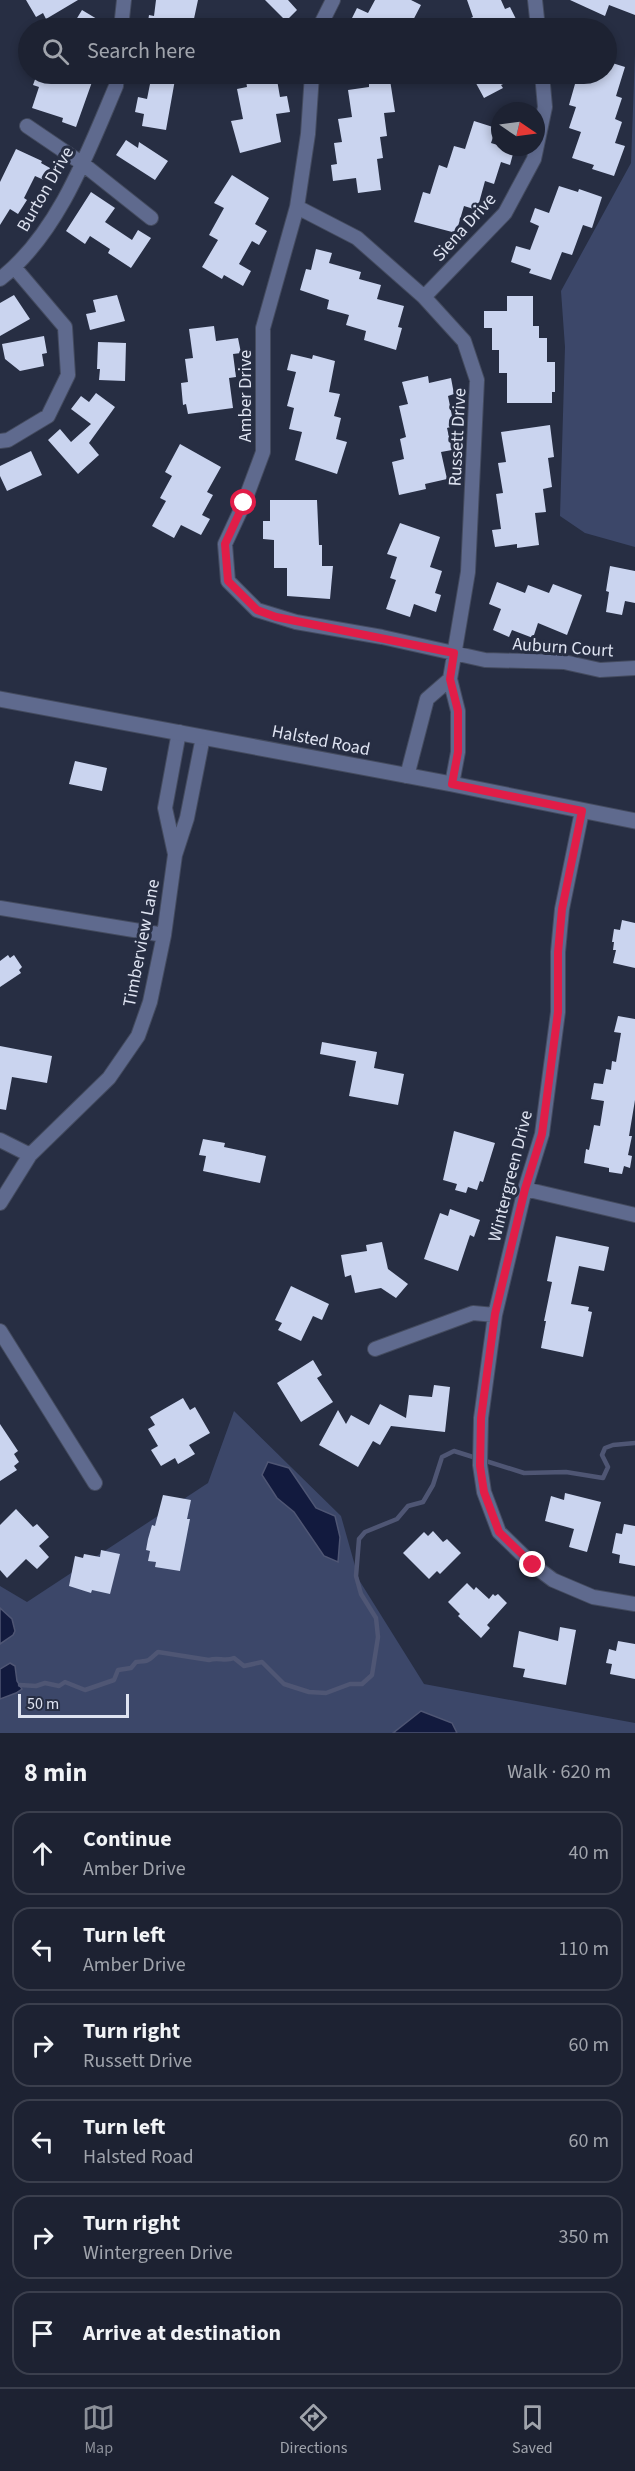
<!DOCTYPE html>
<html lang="en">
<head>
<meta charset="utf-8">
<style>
  :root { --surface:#1d2232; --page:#2a2f3e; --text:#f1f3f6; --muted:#a0a4ac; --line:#3b3f4d; --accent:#8c9099 }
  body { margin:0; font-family:"Source Sans 3",sans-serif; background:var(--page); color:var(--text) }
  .compass { position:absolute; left:491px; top:102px; width:54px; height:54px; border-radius:50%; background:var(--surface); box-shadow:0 3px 9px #0003; rotate:103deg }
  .scale { position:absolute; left:18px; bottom:15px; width:111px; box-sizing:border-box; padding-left:6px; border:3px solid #dee3f1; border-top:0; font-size:16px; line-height:21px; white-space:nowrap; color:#dee3f1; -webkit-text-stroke:4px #272e43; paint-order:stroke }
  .stop { position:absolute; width:18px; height:18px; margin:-14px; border:4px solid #e11d48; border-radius:50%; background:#fff }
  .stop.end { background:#e11d48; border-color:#fff; box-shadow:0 2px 6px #0008 }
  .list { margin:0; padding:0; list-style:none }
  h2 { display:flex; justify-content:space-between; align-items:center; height:78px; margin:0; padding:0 24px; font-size:26px }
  h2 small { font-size:20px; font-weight:400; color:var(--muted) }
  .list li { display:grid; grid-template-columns:39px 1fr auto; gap:18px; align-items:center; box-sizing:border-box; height:84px; margin:0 12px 12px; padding:0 12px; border:2px solid var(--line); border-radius:18px }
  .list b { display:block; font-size:22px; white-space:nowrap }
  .list p { margin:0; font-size:20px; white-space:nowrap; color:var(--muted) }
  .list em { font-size:20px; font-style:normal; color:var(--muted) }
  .icon { flex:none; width:33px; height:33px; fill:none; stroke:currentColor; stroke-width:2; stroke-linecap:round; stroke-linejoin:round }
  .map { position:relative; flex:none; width:635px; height:1733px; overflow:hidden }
  .search { position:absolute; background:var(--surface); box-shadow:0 3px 9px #0003; left:18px; right:18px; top:18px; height:66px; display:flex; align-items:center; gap:15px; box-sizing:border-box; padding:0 21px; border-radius:33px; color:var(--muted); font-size:22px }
  .sheet { height:654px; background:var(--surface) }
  nav { display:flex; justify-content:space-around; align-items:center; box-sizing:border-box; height:84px; border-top:2px solid var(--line); background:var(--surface); font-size:16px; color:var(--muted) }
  nav a { display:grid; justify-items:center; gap:3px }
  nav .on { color:var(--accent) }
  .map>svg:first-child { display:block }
  .green { fill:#3c4769 }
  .water { fill:#121a3e; stroke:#4f5674; stroke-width:1.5 }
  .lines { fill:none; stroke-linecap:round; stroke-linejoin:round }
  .stream { stroke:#4f5674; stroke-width:4.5 }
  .building { fill:#cad4ef }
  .minor-casing { stroke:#444b5f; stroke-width:16 }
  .tertiary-casing { stroke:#444b5f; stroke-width:17 }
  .minor { stroke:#5f6a8e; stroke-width:14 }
  .tertiary { stroke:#5f6a8e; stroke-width:15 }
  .route { stroke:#e11d48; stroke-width:8 }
  .labels { text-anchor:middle; stroke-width:6; stroke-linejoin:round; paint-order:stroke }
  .street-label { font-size:18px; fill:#dee3f1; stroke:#272e43 }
</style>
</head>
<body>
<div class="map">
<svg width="635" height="1733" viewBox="0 0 635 1733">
  <rect width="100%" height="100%" fill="#272e43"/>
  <path class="green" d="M635 54V547L585 533 560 516 565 347 561 291 631 163Z
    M234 1411 341 1516 359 1580 424 1684 635 1723V1733H0V1586L27 1602 208 1483Z"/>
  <path class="water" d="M268 1462 289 1468 316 1508 335 1516 340 1537 338 1562 324 1556 294 1512 277 1498 262 1475Z
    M0 1608 12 1619 15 1631 13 1635 0 1644Z
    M10 1663 15 1666 17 1681 22 1689 16 1693 0 1699V1669Z
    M421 1711 452 1723 457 1733H393Z"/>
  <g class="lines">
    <path class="stream" d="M20 1685 36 1686 45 1683 59 1686 65 1682 85 1690 114 1680 118 1670 131 1668 136 1662C151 1661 147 1661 158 1652L209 1660C219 1657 225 1662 234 1658L244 1666 262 1662 284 1684 309 1692 326 1693 350 1684H362L372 1675 378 1637 376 1618 361 1594 356 1576 359 1539 365 1532 397 1519 408 1506 423 1502 433 1485 442 1457 454 1451 524 1473 566 1472 603 1478 608 1467 602 1455 605 1448 613 1445 635 1443"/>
  </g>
  <path class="building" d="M26 0H78L46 19 43 13 36 17Z
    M156 0H198L192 28H147L149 15 154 16Z
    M265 0H288L297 10 286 21Z
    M375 0H411L421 5 409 28H362L350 22 357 8 368 13Z
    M467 0H501L505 9 510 7 517 21 503 28H450L473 17Z
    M570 0H635V15L609 5 605 16Z
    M82 10 112 28H71Z
    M606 61 625 67 616 96 622 98 615 119 622 122 615 143 625 146 614 176 592 169 594 165 572 158 581 132 569 128 576 107 569 105 575 84 551 76V74H606Z
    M37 74H68L92 82 76 127 62 122 63 118 32 108 39 87 33 85Z
    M152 74H176L166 130 142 126 144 114 135 112 138 97 147 99Z
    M245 74H276L280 97 287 96 290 112 276 114 281 142 240 153 231 121 243 119 237 89 247 87Z
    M471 74H524L501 85 503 88 484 98Z
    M390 80 395 112 384 113 387 136 380 137 383 158 377 159 381 190 358 193 356 178 333 181 331 165 337 164 334 143 342 142 338 119 352 117 348 90 369 87V83Z
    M474 121 496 128 491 143 514 150 510 165 501 162 494 184 485 181 477 210 464 206 456 233 414 222 423 192 430 194 439 165 447 168 454 146 465 149Z
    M126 140 138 148 139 142 168 161 155 180 116 155Z
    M16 149 42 161 41 163 50 168 44 180 35 176 24 198 27 200 18 214 10 209 0 225V182Z
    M232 175 269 198 255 224 267 231 259 245 252 241 239 264 251 271 243 286 224 275 222 279 202 267 218 240 209 235 224 208 214 203Z
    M559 186 578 192 579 189 602 197 592 228 583 225 572 255 562 252 551 280 529 273 531 269 511 262 516 246 530 250 539 226 530 222 535 208 549 213Z
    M91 192 115 208 105 222 132 240 138 230 151 238 131 268 108 253 110 249 90 236 85 244 66 231Z
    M316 249 332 253 329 263 361 272 359 279 381 285 377 299 404 306 398 327 402 328 396 350 364 340 366 331 346 325 349 315 327 309 329 300 300 290 306 269 311 270Z
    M14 295 30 319 0 336V303Z
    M117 295 125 321 90 330 86 314 96 312 93 300Z
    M507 296H533V326H539V338H547V362H555V392H552V403H507V373H499V350H492V328H484V311H507Z
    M214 326 216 341 238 338 241 353 233 354 236 377 229 378 233 408 188 414 186 404 183 405 181 383 188 382 185 359 193 358 189 329Z
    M44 336 47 353 42 354 44 366 20 371 5 359 2 344Z
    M98 342 126 343 125 381 99 380 100 369H97Z
    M291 354 312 359 313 355 335 361 329 392 340 394 334 416 341 418 336 439 347 442 337 474 295 460 302 432 289 429 294 408 287 406 296 372 287 370Z
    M428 376 429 383 451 378 454 394 448 396 454 426 447 428 452 450 441 452 447 479 425 484 426 489 399 495 392 462 404 459 400 439 406 437 399 406 408 404 402 382Z
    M96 393 115 407 89 443 99 455 78 474 48 440 60 429 71 442 91 424 71 409 81 396 89 402Z
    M550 425 554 457 548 458 552 487 543 489 546 512 535 513 539 545 517 548V544L495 547 492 530 501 529 496 494 503 493 498 463 506 462 501 432Z
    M180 444 221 467 207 492 213 495 202 515 210 519 201 535 181 525 174 538 152 526 166 501 160 498 172 476 165 472Z
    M31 451 42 475 7 491 0 476V466Z
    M270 500H317L319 545H322V566H333L330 599 287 596V568H274V540L263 539V521H270Z
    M400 523 440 537 430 567 442 571 435 593 441 595 436 612 414 604 410 617 386 609 396 580 390 578 397 557 387 554Z
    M610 566 635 571V603L625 601 622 615 606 612 609 592 606 591Z
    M497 582 525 593 528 585 549 593 553 584 582 595 567 635 538 623 533 638 512 630 509 637 493 630 501 609 489 604Z
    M75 761 107 768 102 791 69 784Z
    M622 920 635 923V968L613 963 616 950H613L614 942H612L614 929 620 930Z
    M8 955 10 958 14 955 22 967 19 970 21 973 0 987V961Z
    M618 1016 635 1019V1100L629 1136H632L628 1155 632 1156 630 1168 624 1166 622 1174 609 1172V1168L584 1163 586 1149 589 1150 594 1125 600 1126 604 1101 591 1099 594 1083 603 1084 606 1069 611 1070 612 1061 616 1062 621 1033 614 1032Z
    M322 1042 377 1052 374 1068 404 1074 398 1105 349 1096 356 1061 320 1054Z
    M0 1046 52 1056 47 1083 12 1077 6 1110 0 1109Z
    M454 1131 495 1143 483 1182 480 1181 477 1190 468 1187 466 1193 455 1190 457 1184 443 1180Z
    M203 1139 225 1143 224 1147 266 1156 260 1183 203 1171 206 1156 199 1155Z
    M450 1209 480 1220 474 1237 470 1235 458 1271 424 1259 440 1213 448 1216Z
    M556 1236 609 1247 604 1271 579 1266 571 1304 589 1307 588 1311 592 1312 583 1357 541 1348 546 1321H544L552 1282 547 1281Z
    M382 1242 388 1269 408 1284 396 1298 381 1288 355 1293 351 1275 345 1277 341 1255 367 1251 366 1245Z
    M291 1286 329 1304 322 1320 313 1316 301 1341 278 1330 282 1323 275 1320Z
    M313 1360 322 1375 317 1378 333 1402 301 1422 277 1383Z
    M434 1385 450 1387 445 1432 391 1426 380 1445 373 1441 358 1467 319 1445 338 1410 346 1424 351 1415 369 1425 380 1404 406 1418 409 1395 432 1397Z
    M183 1398 190 1410 195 1407 210 1433 189 1445 195 1454 178 1464 175 1458 161 1466 151 1450 158 1446 148 1429 155 1425 150 1417Z
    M0 1424 18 1451 14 1454 19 1462 14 1466 17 1470 0 1481Z
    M565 1493 601 1502 587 1552 569 1547 574 1529 545 1521 551 1496 564 1500Z
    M163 1495 191 1500 187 1519H190L180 1571 155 1567 156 1562 148 1561 150 1551 146 1550 148 1539 152 1525 155 1526Z
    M16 1509 33 1527 37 1524 49 1537 39 1546 49 1557 37 1569 26 1559 7 1578 0 1570V1525Z
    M624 1524 635 1526V1566L619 1563 620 1555 612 1553 616 1533 622 1534Z
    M433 1531 443 1542 447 1539 461 1553 440 1574 437 1571 429 1579 403 1553 424 1532 428 1536Z
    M101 1550 120 1554 110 1594 92 1590 91 1593 69 1586 75 1556 83 1558 84 1554 100 1557Z
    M467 1583 474 1590 476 1587 489 1599 493 1594 495 1596 498 1594 507 1603 487 1625 490 1628 481 1638 458 1616 460 1614 448 1602Z
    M560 1627 576 1630 566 1685 523 1677 525 1669 513 1667 519 1631 558 1641Z
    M618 1641 635 1644V1679L610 1674 612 1664 606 1663 609 1649 616 1651Z"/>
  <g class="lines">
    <g class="minor-casing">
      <path id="minor" d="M535 0 538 28
        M121 28 124 0
        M319 28 333 0
        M312 74 308 134 297 207 263 328V452L244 503 225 544 228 581 257 610 296 622 382 637 485 660 564 662 600 670 635 668
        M27 126 83 164 151 218
        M297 207 357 238 424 297 464 341 477 380 468 572 450 679 458 711V752L452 784
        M0 279C58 234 88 152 116 86L117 74
        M424 297 505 213 534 159 545 107 542 74
        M0 441 8 440 48 416 68 375 65 327 14 267
        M407 776 427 699 450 679
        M582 811 562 909 558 952V1012L542 1134 525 1189 495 1315 481 1418 480 1465 484 1492 499 1532 533 1565 553 1580 593 1597 635 1604
        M175 854 165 808 179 732
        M0 908 164 935
        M0 1140 30 1155
        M525 1189 635 1215
        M0 1203 30 1155 109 1078 138 1036 150 1002 164 935 175 855 187 818 203 737
        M0 1331 95 1483
        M375 1349 473 1313 495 1315"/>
    </g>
    <g class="tertiary-casing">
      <path id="tertiary" d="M0 699 452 784 635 821"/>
    </g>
    <use href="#minor" class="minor"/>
    <use href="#tertiary" class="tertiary"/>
  </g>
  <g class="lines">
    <path class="route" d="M244 503 225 544 228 581 257 610 276 617 454 653 450 679 458 711V752L452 784 582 811 562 909 558 952V1012L542 1134 525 1189 495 1314 481 1418 480 1466 484 1492 499 1532 533 1565"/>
  </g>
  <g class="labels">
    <g class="street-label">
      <text transform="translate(45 189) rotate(-60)" y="6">Burton Drive</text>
      <text transform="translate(464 227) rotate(-48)" y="6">Siena Drive</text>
      <text transform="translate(245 396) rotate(-90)" y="6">Amber Drive</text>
      <text transform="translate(457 437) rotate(-87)" y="6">Russett Drive</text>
      <text transform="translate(563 647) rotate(4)" y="6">Auburn Court</text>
      <text transform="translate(321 740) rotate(11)" y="6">Halsted Road</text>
      <text transform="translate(141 943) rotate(-79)" y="6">Timberview Lane</text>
      <text transform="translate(510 1176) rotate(-76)" y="6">Wintergreen Drive</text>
    </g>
  </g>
</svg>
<svg class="compass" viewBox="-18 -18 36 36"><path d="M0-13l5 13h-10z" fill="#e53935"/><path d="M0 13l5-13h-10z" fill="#a0a4ac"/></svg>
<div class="scale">50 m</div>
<div class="stop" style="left:244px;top:503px"></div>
<div class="stop end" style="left:533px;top:1565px"></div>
<div class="search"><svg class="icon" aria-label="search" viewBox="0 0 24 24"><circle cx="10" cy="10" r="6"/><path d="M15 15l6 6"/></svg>Search here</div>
</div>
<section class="sheet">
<h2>8 min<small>Walk · 620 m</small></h2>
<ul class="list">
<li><svg class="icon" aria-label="ahead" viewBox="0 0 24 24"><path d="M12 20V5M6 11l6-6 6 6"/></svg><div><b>Continue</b><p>Amber Drive</p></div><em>40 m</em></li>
<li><svg class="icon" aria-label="left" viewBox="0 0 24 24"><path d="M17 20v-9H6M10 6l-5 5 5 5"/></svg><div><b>Turn left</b><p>Amber Drive</p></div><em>110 m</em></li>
<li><svg class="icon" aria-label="right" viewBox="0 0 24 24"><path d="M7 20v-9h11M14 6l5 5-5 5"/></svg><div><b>Turn right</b><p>Russett Drive</p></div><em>60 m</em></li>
<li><svg class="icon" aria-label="left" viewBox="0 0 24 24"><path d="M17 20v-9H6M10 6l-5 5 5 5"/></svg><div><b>Turn left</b><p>Halsted Road</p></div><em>60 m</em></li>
<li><svg class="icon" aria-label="right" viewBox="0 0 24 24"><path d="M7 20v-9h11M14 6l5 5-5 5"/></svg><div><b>Turn right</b><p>Wintergreen Drive</p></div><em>350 m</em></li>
<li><svg class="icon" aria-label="arrive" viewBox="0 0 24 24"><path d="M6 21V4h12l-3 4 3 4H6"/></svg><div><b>Arrive at destination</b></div></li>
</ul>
</section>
<nav>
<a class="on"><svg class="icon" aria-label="map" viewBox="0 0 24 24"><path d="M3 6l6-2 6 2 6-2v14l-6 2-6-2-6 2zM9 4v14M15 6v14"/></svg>Map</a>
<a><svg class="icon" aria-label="directions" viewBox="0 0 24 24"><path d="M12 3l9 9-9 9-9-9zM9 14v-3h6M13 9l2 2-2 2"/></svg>Directions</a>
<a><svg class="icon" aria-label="saved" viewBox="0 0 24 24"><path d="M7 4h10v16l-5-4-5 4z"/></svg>Saved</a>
</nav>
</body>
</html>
